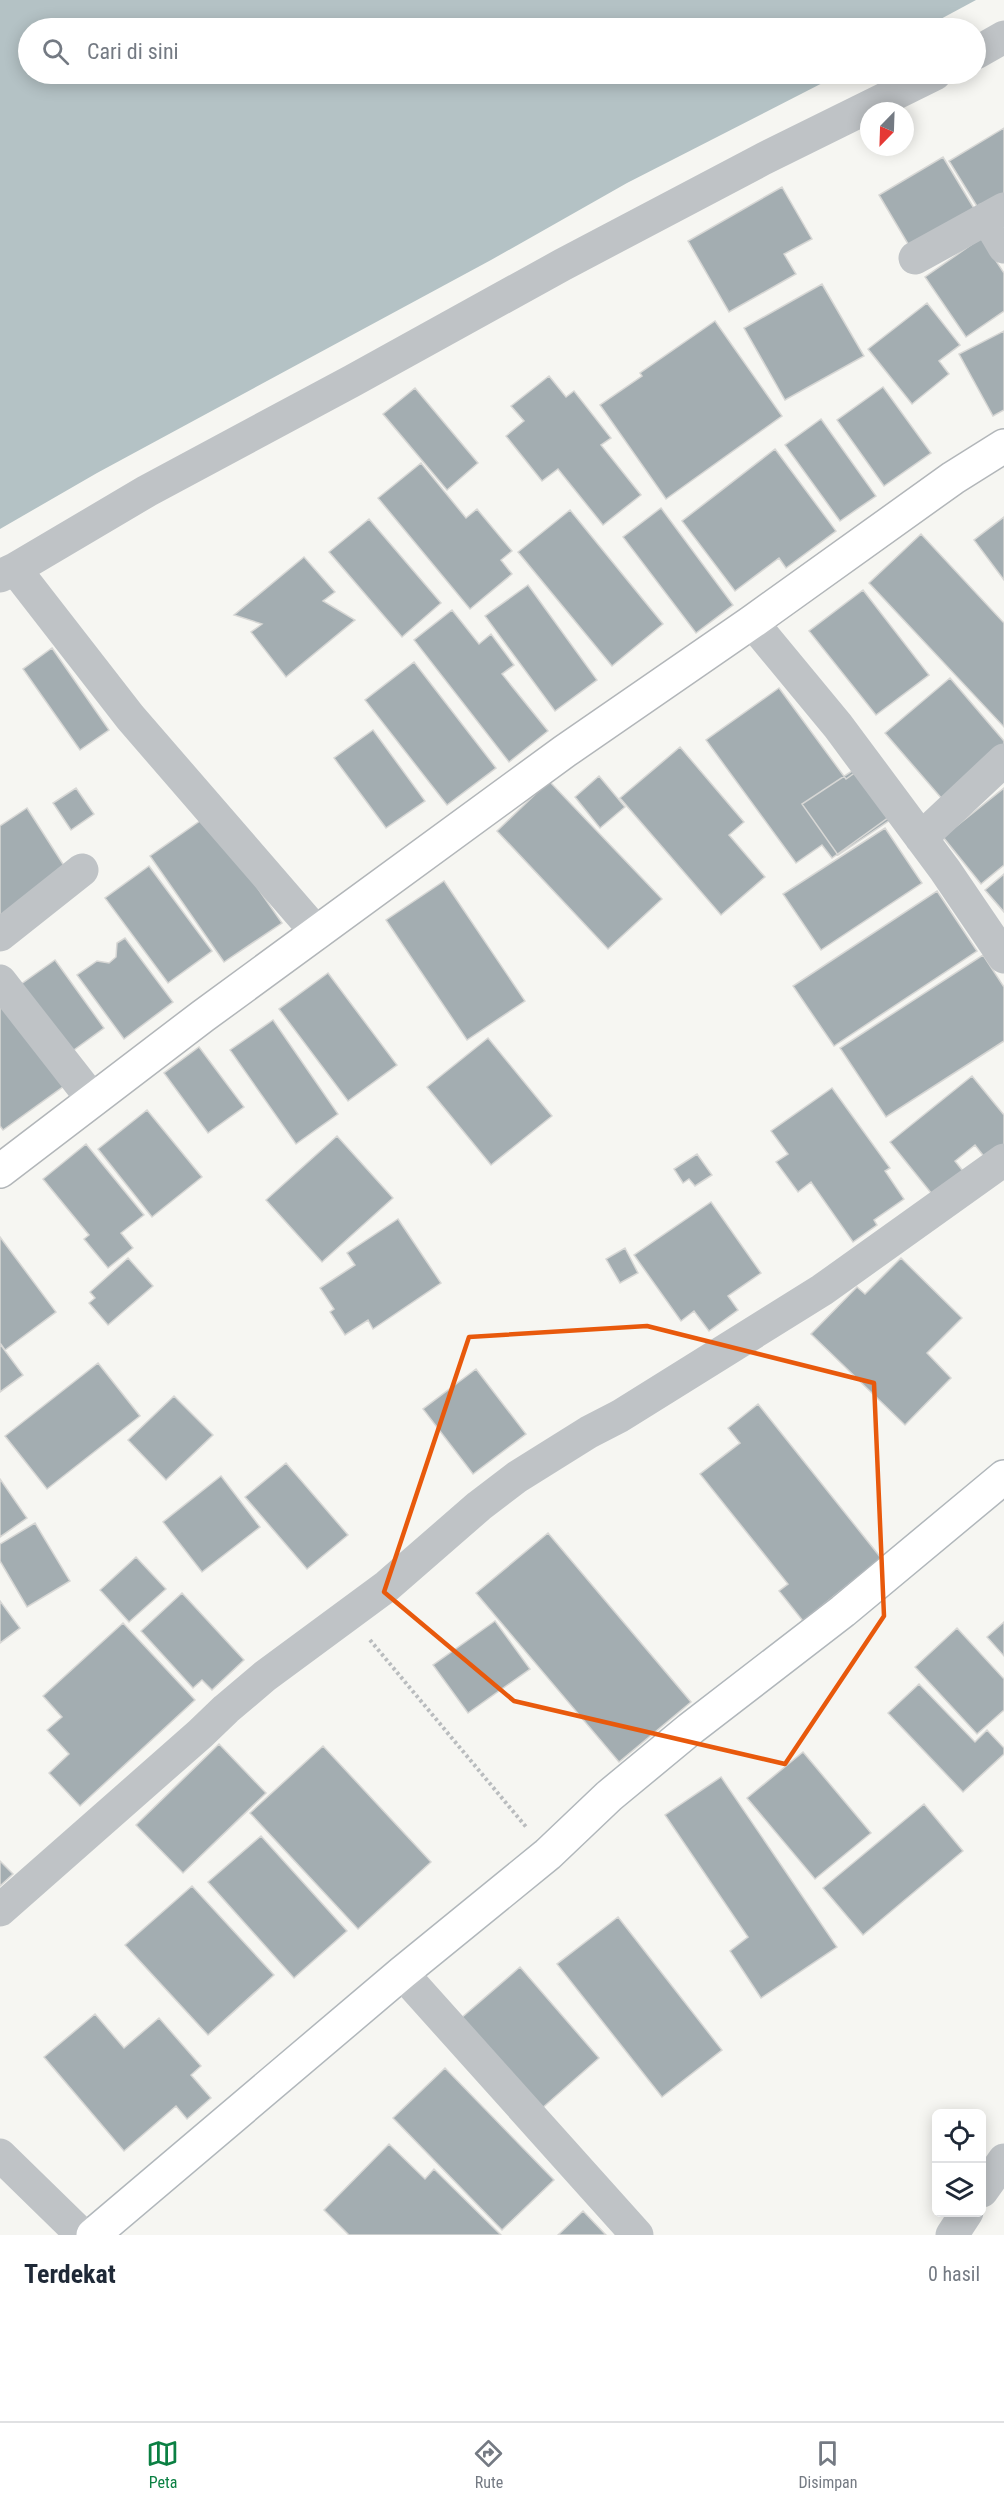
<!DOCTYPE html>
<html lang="id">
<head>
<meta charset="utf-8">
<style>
  :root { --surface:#fff; --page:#f6f6f7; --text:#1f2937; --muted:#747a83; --line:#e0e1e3; --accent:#0b8043 }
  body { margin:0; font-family:"Roboto Condensed",sans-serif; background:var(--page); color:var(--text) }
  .controls { position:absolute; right:18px; bottom:18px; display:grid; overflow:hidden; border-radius:9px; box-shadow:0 3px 15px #0003 }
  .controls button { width:54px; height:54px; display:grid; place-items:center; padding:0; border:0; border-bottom:2px solid var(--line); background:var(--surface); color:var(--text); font:30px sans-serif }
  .compass { position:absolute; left:860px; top:102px; width:54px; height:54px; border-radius:50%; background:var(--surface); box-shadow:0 3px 15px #0003; rotate:203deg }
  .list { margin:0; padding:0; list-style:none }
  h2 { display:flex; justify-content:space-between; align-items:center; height:78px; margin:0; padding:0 24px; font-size:26px }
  h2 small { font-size:20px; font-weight:400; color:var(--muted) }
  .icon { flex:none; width:33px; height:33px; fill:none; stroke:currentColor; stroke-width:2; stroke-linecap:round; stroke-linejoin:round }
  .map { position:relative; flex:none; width:1004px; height:2235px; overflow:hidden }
  .search { position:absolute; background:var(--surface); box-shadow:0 3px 15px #0003; left:18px; right:18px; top:18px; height:66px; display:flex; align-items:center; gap:15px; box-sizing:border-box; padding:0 21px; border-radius:33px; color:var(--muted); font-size:22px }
  .sheet { height:186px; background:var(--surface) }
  nav { display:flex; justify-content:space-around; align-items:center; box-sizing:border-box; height:84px; border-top:2px solid var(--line); background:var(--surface); font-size:16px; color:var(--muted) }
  nav a { display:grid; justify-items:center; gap:3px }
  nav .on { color:var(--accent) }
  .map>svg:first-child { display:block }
  .water { fill:#b4c2c5 }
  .building { fill:#a3adb1; stroke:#d7d7d5; stroke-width:1.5 }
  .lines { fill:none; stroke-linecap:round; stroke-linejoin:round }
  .secondary-casing { stroke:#b1b7bb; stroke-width:36 }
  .highway-casing { stroke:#b2b6b9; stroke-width:36 }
  .path { stroke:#b9bcbe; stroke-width:4; stroke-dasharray:3 3; stroke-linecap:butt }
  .street { stroke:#bfc3c6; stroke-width:33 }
  .secondary { stroke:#fff; stroke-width:33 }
  .highway { stroke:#fff; stroke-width:33 }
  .marked { fill:none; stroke:#e8590c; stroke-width:4.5; stroke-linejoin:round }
</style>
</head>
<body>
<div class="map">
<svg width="1004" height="2235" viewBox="0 0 1004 2235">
  <rect width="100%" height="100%" fill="#f6f6f2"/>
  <path class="water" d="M0 0H976L924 28H28V74H840L627 183 491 260 97 473 0 529Z"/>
  <path class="building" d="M1004 128V204L983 216 949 161Z
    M943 157 978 215 914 254 879 195Z
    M782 187 812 239 784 254 796 274 729 312 688 241Z
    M981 238 1004 273V311L966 337 925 277Z
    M822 284 864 356 785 400 744 328Z
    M927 303 960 345 939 361 949 374 912 404 868 349Z
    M715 321 782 416 666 499 600 405 642 376 640 373Z
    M1004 331V410L993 416 959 354Z
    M549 376 566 397 574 391 611 438 601 445 641 495 603 525 558 469 542 481 506 436 524 421 511 406Z
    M883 387 931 453 884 486 837 420Z
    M415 388 478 463 447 490 383 414Z
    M821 419 876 496 840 521 785 445Z
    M775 449 836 531 786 568 779 558 735 591 682 521Z
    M421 463 466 518 477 509 512 551 501 560 512 574 470 609 378 498Z
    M661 508 733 605 696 633 623 537Z
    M570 510 663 624 612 666 518 552Z
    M1004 517V580L974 540Z
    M369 519 441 603 402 637 329 552Z
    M921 534 1004 623V727L869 583Z
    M304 557 335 592 323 601 355 620 286 677 251 632 262 624 234 615Z
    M528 585 597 680 555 711 485 616Z
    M863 590 929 675 876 715 809 631Z
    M452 610 479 644 491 634 514 665 502 674 548 731 509 762 414 640Z
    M52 648 109 730 80 750 23 669Z
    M414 662 496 768 447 805 365 700Z
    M950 678 1004 741V748L943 800 885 733Z
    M779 688 846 779 856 772 889 817 832 858 822 845 796 863 706 740Z
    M373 730 425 801 386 828 334 758Z
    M680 747 744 822 729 835 765 877 721 915 620 798Z
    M858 767 893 818 838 855 802 804Z
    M599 776 625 807 600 828 575 797Z
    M549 781 662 899 608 949 497 831Z
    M76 788 94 814 71 830 53 803Z
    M1004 788V865L981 884 943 837Z
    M27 808 70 875 0 920V826Z
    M207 816 282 923 224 962 150 856Z
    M885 828 922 883 821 950 783 894Z
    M149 866 212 951 168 983 105 898Z
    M1004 874V912L985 890Z
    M444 881 525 1001 467 1040 386 920Z
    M937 891 977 951 834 1046 793 986Z
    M125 938 173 1002 124 1039 77 975 97 961 109 963 116 957 117 943Z
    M983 955 1004 987V1041L886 1117 840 1048Z
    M55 960 104 1028 67 1055 17 987Z
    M328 973 397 1065 348 1101 279 1009Z
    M0 1001 64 1086 3 1130 0 1126Z
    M273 1020 338 1114 296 1144 230 1050Z
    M488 1038 552 1116 491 1165 427 1087Z
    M199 1047 244 1107 208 1133 164 1073Z
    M972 1076 1004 1115V1144L986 1159 975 1145 955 1161 966 1175 936 1199 890 1142Z
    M832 1088 890 1168 885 1171 904 1199 874 1220 877 1225 853 1242 811 1182 798 1192 776 1162 788 1154 771 1131Z
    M147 1110 202 1177 152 1217 98 1149Z
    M337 1136 393 1198 322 1262 266 1200Z
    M86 1144 144 1215 121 1233 133 1248 108 1268 84 1239 89 1235 43 1179Z
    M697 1154 712 1175 695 1186 689 1179 683 1183 674 1169Z
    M711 1202 761 1273 728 1296 738 1310 709 1331 694 1311 681 1321 634 1255Z
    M398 1219 441 1283 373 1329 368 1320 345 1335 330 1312 334 1309 320 1288 355 1265 347 1253Z
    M0 1237 56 1312 5 1350 0 1343Z
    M625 1248 638 1273 620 1283 606 1259Z
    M128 1258 153 1286 108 1325 89 1303 95 1298 90 1292Z
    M901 1258 962 1318 927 1353 951 1378 905 1425 811 1334 857 1287 865 1294Z
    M0 1344 23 1375 0 1392Z
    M98 1363 140 1416 47 1489 5 1436Z
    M476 1369 526 1434 473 1474 423 1409Z
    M174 1396 213 1435 166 1480 128 1440Z
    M758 1404 881 1558 803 1621 779 1591 788 1584 700 1474 740 1443 728 1428Z
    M286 1463 348 1535 307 1569 245 1497Z
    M221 1476 260 1527 202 1572 163 1522Z
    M0 1479 27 1518 0 1537Z
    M35 1523 70 1581 27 1607 0 1561V1544Z
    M548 1533 691 1702 619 1762 476 1593Z
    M136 1557 166 1589 129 1622 100 1590Z
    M182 1593 244 1660 212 1690 202 1680 193 1688 141 1631Z
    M0 1601 20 1628 0 1643Z
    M495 1621 530 1669 468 1713 433 1665Z
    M1004 1622V1656L987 1637Z
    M123 1623 195 1700 80 1806 49 1773 69 1754 47 1730 62 1717 43 1696Z
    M957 1628 1004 1679V1710L977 1734 915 1667Z
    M919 1684 975 1742 987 1730 1004 1748V1754L963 1792 888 1713Z
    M219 1744 266 1793 183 1873 136 1825Z
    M323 1746 431 1862 358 1929 250 1813Z
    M803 1752 871 1833 815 1879 747 1798Z
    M721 1777 837 1947 761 1998 730 1951 748 1937 665 1815Z
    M924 1804 963 1851 863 1935 823 1888Z
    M261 1836 347 1931 294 1978 208 1882Z
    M0 1861 13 1874 0 1886Z
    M192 1886 274 1975 208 2035 125 1945Z
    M618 1917 722 2050 662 2097 557 1964Z
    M520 1967 599 2058 540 2110 460 2019Z
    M95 2014 124 2048 159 2018 201 2066 191 2075 211 2098 187 2119 176 2106 124 2151 44 2057Z
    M445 2068 554 2180 502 2230 393 2118Z
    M389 2144 425 2179 434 2169 501 2235H349L324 2210Z
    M583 2211 606 2235H558Z"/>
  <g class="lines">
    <g class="secondary-casing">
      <path id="secondary" d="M93 2235 402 1973 548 1854 609 1796 690 1729 843 1611 1004 1477"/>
    </g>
    <g class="highway-casing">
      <path id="highway" d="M0 1171 203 1016 565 751 752 622 953 478 1004 446"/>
    </g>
    <path class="path" d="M370 1640 527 1828"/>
    <path class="street" d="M976 53 1004 37
      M987 218 1004 247
      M915 258 1004 209
      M15 569 130 717 317 933
      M0 576 15 569 147 491 352 381 562 265 763 159 935 74
      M752 622 838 726 945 870 1004 957
      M921 838 1004 760
      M0 935 82 870
      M0 981 93 1100
      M0 1910 200 1734 226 1709 265 1676 387 1586 479 1506 517 1477 589 1432 620 1416 822 1290 1004 1160
      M402 1973 637 2235
      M0 2155 82 2235
      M982 2191 1004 2160
      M952 2235 967 2212"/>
    <use href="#secondary" class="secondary"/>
    <use href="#highway" class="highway"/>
  </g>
  <path class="marked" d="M647 1326 874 1383 884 1616 785 1764 514 1701 384 1592 469 1337Z"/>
</svg>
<div class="controls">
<button><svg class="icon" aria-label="locate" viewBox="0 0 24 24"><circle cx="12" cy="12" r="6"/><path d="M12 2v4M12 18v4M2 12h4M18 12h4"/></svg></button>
<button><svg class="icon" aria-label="layers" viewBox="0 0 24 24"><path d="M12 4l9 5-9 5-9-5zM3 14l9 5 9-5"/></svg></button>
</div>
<svg class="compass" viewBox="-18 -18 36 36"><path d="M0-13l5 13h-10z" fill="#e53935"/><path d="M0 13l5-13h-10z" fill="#747a83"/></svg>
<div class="search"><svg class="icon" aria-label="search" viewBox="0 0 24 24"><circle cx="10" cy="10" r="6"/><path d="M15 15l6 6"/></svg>Cari di sini</div>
</div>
<section class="sheet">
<h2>Terdekat<small>0 hasil</small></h2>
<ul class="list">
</ul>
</section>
<nav>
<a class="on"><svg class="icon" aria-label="map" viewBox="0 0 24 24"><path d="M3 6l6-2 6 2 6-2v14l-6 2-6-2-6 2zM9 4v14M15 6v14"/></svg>Peta</a>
<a><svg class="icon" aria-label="directions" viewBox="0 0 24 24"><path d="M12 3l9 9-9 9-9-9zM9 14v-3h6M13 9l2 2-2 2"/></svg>Rute</a>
<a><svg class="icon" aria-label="saved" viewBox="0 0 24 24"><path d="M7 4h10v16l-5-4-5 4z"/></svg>Disimpan</a>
</nav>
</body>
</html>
